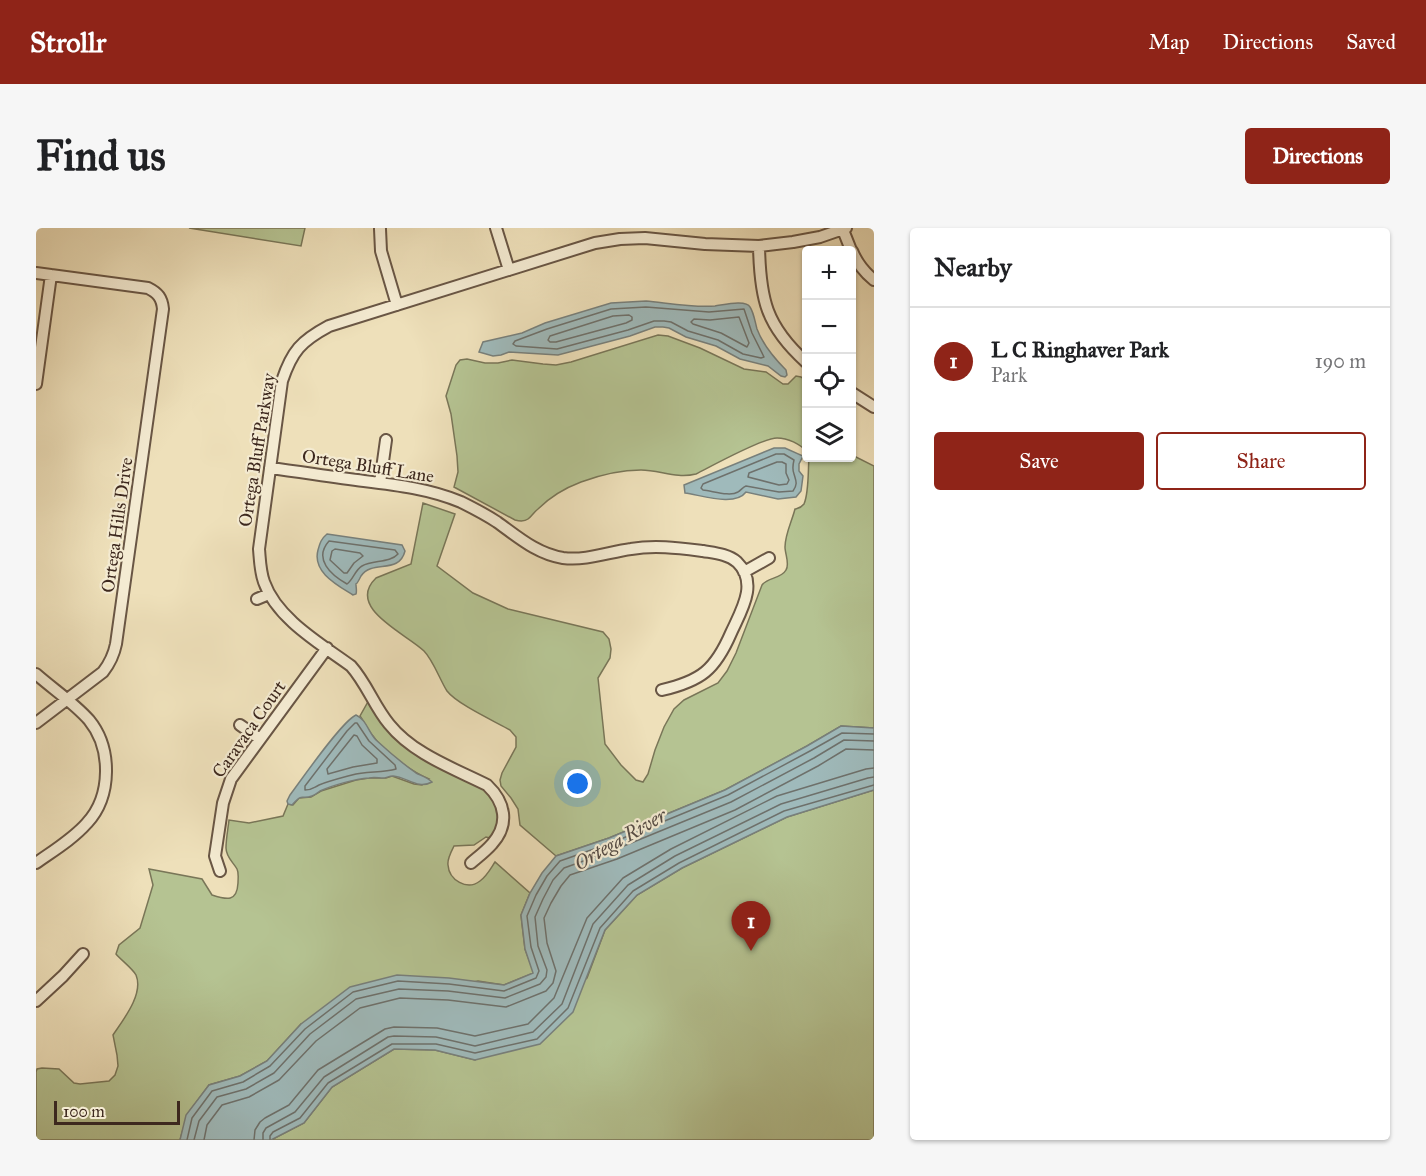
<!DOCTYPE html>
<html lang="en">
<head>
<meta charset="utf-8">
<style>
  :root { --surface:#fff; --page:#f6f6f6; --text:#202124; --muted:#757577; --line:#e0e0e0; --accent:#8f2418 }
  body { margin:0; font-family:"IM FELL Great Primer",serif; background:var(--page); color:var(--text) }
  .controls { position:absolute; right:18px; top:18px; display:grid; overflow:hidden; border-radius:6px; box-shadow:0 2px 4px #0004 }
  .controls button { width:54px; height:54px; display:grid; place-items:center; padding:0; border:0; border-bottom:2px solid var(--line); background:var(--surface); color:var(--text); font:30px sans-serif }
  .scale { position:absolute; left:18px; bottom:15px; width:126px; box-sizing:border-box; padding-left:6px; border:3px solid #3d281e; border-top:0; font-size:16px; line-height:21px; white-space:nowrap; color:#3d281e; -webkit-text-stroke:4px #f4ebd2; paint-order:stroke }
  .you { position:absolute; left:542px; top:556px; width:21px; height:21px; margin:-15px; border:4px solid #fff; border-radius:50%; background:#1a73e8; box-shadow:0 0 0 9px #1a73e833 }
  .badge { display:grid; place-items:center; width:39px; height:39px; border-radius:50%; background:var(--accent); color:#fff; font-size:20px; font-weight:700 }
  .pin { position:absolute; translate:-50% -50px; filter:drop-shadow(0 2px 3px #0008) }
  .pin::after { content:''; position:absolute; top:32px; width:21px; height:18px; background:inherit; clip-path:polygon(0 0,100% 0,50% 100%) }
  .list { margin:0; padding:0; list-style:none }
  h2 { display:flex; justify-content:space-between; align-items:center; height:78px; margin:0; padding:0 24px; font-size:26px }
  h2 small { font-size:20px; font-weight:400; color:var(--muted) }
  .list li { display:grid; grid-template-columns:39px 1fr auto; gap:18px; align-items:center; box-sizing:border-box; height:108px; padding:0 24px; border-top:2px solid var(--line) }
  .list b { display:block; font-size:22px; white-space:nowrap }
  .list p { margin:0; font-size:20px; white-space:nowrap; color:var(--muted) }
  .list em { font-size:20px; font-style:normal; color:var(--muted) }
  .actions { display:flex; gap:12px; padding:18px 24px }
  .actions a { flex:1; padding:14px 0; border:2px solid var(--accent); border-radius:6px; text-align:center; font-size:21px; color:var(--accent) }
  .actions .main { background:var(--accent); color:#fff }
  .icon { flex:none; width:33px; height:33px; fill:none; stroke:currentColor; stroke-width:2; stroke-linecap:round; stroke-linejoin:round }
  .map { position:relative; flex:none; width:838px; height:912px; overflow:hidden; border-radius:6px }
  header { display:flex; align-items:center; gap:36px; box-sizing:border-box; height:84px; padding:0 30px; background:var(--accent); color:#fff }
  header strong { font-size:28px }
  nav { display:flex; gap:33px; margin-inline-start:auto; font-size:21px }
  .intro { display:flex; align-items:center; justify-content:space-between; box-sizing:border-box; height:144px; padding:0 36px }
  h1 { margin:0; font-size:42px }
  .button { padding:15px 27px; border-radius:6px; background:var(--accent); color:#fff; font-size:21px; font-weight:700 }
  main { display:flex; gap:36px; padding:0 36px }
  aside { flex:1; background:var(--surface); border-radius:6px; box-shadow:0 2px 4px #0004 }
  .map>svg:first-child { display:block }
  .green { fill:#b5c392; stroke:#797658; stroke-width:1.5 }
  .water { fill:#9fbabb; stroke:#78807c; stroke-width:1.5 }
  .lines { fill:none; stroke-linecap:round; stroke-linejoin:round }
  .shore { stroke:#6e716c; stroke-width:1.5 }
  .street-casing { stroke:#695645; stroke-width:14 }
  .street { stroke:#f4ebd2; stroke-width:10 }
  .labels { text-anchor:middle; stroke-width:4.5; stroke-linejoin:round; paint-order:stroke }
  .street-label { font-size:18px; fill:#3d281e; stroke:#f4ebd2 }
  .water-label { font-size:20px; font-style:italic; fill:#564c45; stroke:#f4ebd2 }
</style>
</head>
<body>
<header>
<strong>Strollr</strong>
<nav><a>Map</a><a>Directions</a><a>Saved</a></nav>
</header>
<div class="intro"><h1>Find us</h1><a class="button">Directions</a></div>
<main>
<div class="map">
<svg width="838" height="912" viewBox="0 0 838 912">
  <rect width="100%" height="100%" fill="#eee0ba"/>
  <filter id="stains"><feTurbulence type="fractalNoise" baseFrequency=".00333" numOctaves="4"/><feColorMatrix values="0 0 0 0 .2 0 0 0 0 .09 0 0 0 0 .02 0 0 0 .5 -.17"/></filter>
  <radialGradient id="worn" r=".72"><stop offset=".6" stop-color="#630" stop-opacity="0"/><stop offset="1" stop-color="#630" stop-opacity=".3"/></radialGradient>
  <path class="green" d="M153 0H269L265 18Z
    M622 107 632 108 664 120 708 141 730 144 747 156H752L760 148 765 149 770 153V223C764 216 752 210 741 210 726 210 676 238 660 246 640 251 624 242 605 242 585 242 564 247 545 254 529 260 514 269 502 281 498 284 496 288 492 291 488 294 483 293 479 292L418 259 422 244 421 228 415 186 410 168 420 137 424 132 431 131 449 135H462L476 132 507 136 520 137 535 134Z
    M816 227 838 238V500L805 498 771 518 689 562 573 610 520 628 484 597 482 581 475 570 465 558 464 552 466 545 480 519V509L474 502C458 493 421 476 411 463 404 452 397 432 388 423 371 406 309 380 340 350L375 336 387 275 419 286 401 338 437 365 472 381 567 404 573 411 575 421 574 430 562 450 569 516 585 537 600 552 607 554 612 546 619 522 628 499 638 481 648 472 682 455 691 443 700 425 726 357C732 349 745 351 750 342 754 336 749 326 749 319 749 306 756 293 759 281 763 280 765 280 768 276 773 265 772 241 773 230H816Z
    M333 472 346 494 446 559C463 574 469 591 454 610L450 609 438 617 418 618C415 624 411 631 412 637 413 652 431 663 444 653 451 648 455 640 459 634L494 665 485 687 489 721 498 745 468 757 442 753 265 796 231 833 204 848 173 857 151 887 144 912H0V844L1 841 6 840 23 841 38 855 44 856 73 853 79 847 82 838 81 827 77 807C87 792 108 766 100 747 97 741 85 732 80 726L83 717 104 700 117 657 113 641 166 651 176 667C191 672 201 674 202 655 202 650 203 645 201 641 197 634 190 629 190 620 190 611 192 601 193 592L213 595 247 588 252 576 257 577 263 570 275 569 285 563 320 552 333 550H350L356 548 378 556 386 557 393 551C376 544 347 523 337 508 332 502 329 495 324 488Z
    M838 562V912H235L268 895 296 859 358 821 399 822 439 832 551 750 569 702 601 667 646 640 751 589Z"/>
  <path class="water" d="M610 73C631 75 659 80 679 78 687 77 710 71 714 79 718 85 719 94 721 101 727 117 738 130 750 142L751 147 749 149 745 148 732 138 704 131 680 118 650 109 633 100 627 99H619L594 108 522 127 473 124 465 127 457 128 443 124 447 114 486 105 509 95 575 75Z
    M738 220H749L767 228 763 236V243L767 248 765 263 760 269 742 271 710 264C699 279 665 267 649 265L648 257Z
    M291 306 366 317 369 323C363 347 336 331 325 348 325 348 321 356 320 356 320 360 321 363 320 366L317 367C301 357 276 344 282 322 284 315 285 311 291 306Z
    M320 487C331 492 332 504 340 512 353 524 366 535 380 545 386 548 392 550 396 554 382 562 371 549 357 548 353 548 350 550 347 550 343 550 338 549 333 550 319 551 297 557 284 563 281 565 279 567 276 568 264 572 268 564 256 577L252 576 251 573 254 567C266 551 306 493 320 487Z
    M805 498 838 500V562L751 589 646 640 601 667 569 702 537 784 504 816 439 832 399 822 358 821 296 859 268 895 235 912H144L150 887 173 857 204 848 231 833 265 796 314 759 361 747 413 750 468 757 497 745 489 721 485 687 494 665 506 645 520 628 573 610 689 562 771 518Z"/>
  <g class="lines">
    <path class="shore" d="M610 79 673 84 708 81 716 105 728 129 725 130 707 126 682 112 652 103 635 94 628 93H618L592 102 521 121 480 118 477 116 479 113 511 101 575 81Z
      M593 87 596 89V92L590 95 520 114H514L512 112 514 108 577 88Z
      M703 89 713 115 711 119 685 105 657 96 655 94 658 91 674 92Z
      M740 226H748L758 232C757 236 756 241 758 246 760 253 762 256 757 263L743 264 710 258C707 259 705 262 702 264 694 269 677 263 667 262L665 260 667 256Z
      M741 234H746L750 236V245L753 252 751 256 743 257 712 249 713 245Z
      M293 313 359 322 362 326C354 335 337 332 326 338 319 342 317 352 311 356 295 347 277 331 293 313Z
      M299 321 324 325 327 328 318 335 311 345H308L294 332 296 323Z
      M319 495H321L333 513 359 537 360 541C346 545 330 543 316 547 305 550 293 553 283 557 277 560 276 562 269 562V558L311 503Z
      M318 507 321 508 326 517 341 531V535L317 539 292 546 291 541Z
      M151 912 156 890 176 863 207 854 234 838 269 801 317 764 362 753 413 756 468 763 500 750 503 743 495 719 491 688 500 667 511 648 524 633 575 615 692 567 774 523 806 505 838 506
      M158 912 163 893 181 869 210 861 238 845 274 806 320 771 363 761 412 763 469 770 504 756 510 749 511 742 502 718 499 689 507 671 517 652 528 640 578 622 695 574 778 530 808 512 838 513
      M168 912 171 897 186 877 213 869 243 852 280 813 324 780 364 770 412 772 470 779 510 763 517 755 520 743 511 715 508 690 515 675 525 658 534 647 581 631 699 582 782 538 810 521 838 522
      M218 912 219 902 224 894 229 890 253 877 282 842 349 801 358 799 401 800 439 808 492 796 518 770 551 690 587 650 635 621 741 568 830 541 838 540
      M227 912V905L230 900 259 884 288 849 352 809 358 808 400 809 439 818 497 804 526 776 557 696 592 657 639 628 745 576 832 550 838 549
      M234 912V908L237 904 264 890 292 855 356 816H400L439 825 501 811 532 780 564 700 597 663 643 635 748 583 838 557"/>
    <g class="street-casing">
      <path id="street" d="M460 0 473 42
        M344 1 345 23 361 77
        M807 2 815 22
        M723 18C724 71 730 98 770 134
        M816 23C821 35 828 44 838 52
        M0 45 112 60C122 65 126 70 127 81L80 416C78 426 74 435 67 444L0 495
        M0 156 15 47
        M816 165 838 179
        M234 240C265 244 296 249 328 253 361 257 394 261 425 274 437 280 449 286 461 294 482 309 501 326 527 330 550 333 573 324 595 321 619 317 642 320 667 323 678 325 692 326 701 334 723 355 705 383 695 405 679 442 665 453 626 462
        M344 255 350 212
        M708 344 733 330
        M221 371 233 366
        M0 446C17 461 38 475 53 492 76 520 76 568 51 595 37 611 17 623 0 635
        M204 497 224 511
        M435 635C442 629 450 623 456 616 474 596 469 574 451 557 417 540 377 526 353 496 338 478 331 456 315 438 285 416 241 391 228 354 224 343 224 332 223 321L246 153C256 123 265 113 293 98L559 15 584 11 609 10 669 16 723 18 757 14 784 9 810 0
        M184 643 179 628 187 575 195 551 291 420
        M0 773 27 748 47 726"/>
    </g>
    <use href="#street" class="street"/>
  </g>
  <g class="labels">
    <g class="street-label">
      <text transform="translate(221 222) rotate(-81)" y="6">Ortega Bluff Parkway</text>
      <text transform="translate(332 238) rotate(9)" y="6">Ortega Bluff Lane</text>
      <text transform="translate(81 297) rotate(-82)" y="6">Ortega Hills Drive</text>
      <text transform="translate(213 501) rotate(-55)" y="6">Caravaca Court</text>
    </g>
    <g class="water-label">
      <text transform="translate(584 611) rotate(-30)" y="7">Ortega River</text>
    </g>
  </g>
  <rect width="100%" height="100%" filter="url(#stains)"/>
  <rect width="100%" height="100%" fill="url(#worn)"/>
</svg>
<div class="controls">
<button>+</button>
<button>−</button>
<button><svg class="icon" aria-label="locate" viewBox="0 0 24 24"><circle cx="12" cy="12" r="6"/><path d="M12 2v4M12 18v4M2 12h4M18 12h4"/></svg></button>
<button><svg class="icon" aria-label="layers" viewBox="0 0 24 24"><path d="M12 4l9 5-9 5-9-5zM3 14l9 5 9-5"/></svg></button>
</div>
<div class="scale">100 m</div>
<div class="you"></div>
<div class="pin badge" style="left:715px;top:723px">1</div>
</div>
<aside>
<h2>Nearby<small></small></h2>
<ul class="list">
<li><span class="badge">1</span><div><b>L C Ringhaver Park</b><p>Park</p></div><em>190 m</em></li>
</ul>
<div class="actions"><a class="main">Save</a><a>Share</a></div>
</aside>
</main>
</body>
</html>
